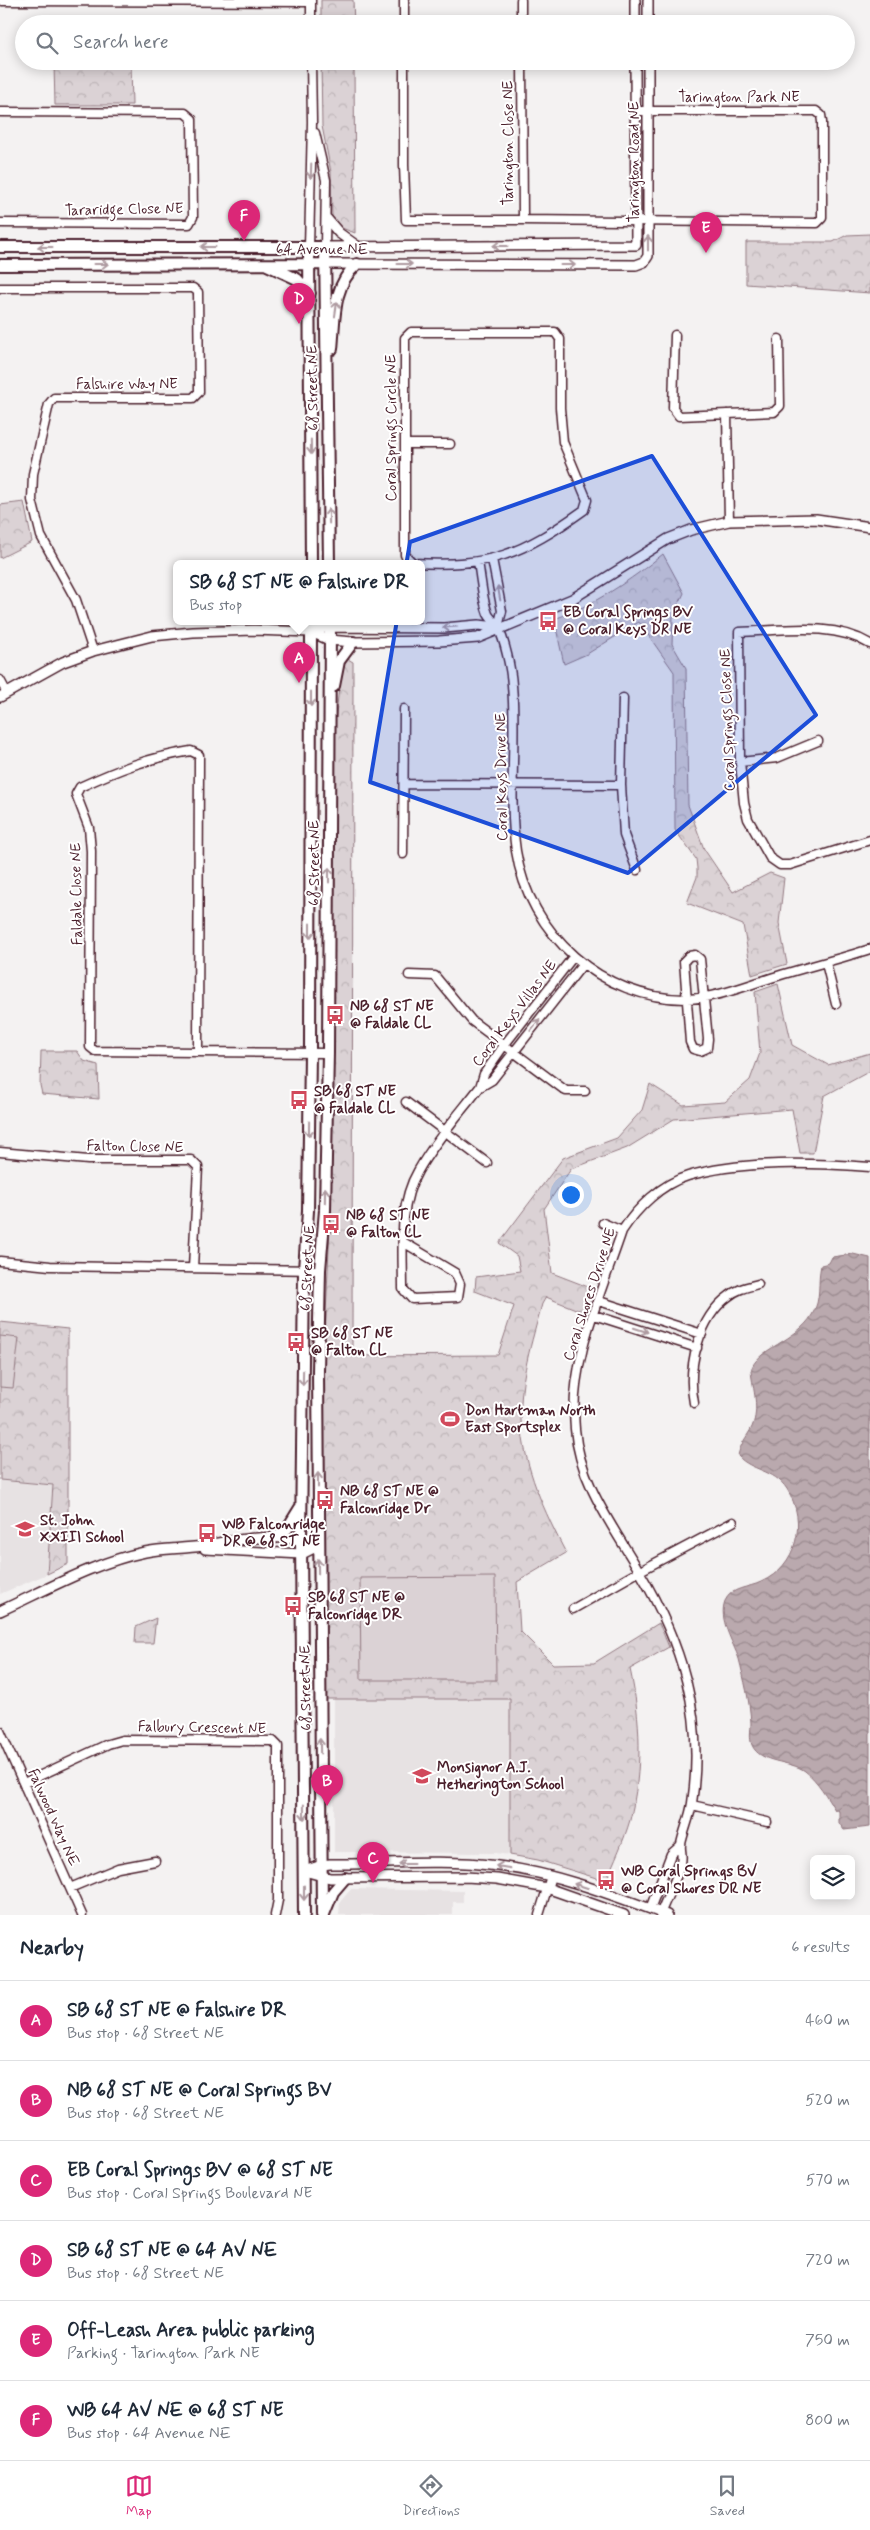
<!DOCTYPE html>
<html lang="en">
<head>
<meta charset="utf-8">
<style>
  :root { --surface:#fff; --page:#f6f6f7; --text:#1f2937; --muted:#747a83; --line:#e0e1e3; --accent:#db2777 }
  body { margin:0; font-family:Mynerve,sans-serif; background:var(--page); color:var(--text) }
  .controls { position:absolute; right:15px; bottom:15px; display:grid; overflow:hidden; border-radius:8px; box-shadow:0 2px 12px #0003 }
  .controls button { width:45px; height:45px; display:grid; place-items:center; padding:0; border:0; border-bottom:1px solid var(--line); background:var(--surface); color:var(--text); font:25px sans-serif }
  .you { position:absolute; left:570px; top:1194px; width:18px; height:18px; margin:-12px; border:4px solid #fff; border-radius:50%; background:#1a73e8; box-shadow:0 0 0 8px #1a73e833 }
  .badge { display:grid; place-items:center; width:32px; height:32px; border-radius:50%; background:var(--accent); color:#fff; font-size:16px; font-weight:700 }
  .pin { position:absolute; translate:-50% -41px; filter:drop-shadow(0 1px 2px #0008) }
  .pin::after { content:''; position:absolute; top:26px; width:18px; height:15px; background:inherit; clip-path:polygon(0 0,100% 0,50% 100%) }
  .popup { position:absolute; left:173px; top:560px; width:252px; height:65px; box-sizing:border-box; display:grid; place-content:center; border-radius:8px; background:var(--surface); filter:drop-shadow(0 1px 4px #0005); font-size:16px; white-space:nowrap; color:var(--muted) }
  .popup b { font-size:19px; color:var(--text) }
  .popup::after { content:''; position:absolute; left:50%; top:100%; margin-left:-10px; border:10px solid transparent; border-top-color:var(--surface) }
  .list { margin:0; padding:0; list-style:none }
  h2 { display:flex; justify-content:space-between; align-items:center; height:65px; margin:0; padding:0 20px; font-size:21px }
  h2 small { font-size:16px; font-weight:400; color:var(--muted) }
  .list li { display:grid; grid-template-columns:32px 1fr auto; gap:15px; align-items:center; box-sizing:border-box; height:80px; padding:0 20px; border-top:1px solid var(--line) }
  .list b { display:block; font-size:19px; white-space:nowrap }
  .list p { margin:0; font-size:16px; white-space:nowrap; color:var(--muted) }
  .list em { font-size:16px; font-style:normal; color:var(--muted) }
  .icon { flex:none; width:28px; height:28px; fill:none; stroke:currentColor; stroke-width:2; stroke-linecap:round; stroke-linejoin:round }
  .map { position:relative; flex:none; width:870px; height:1915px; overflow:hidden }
  .search { position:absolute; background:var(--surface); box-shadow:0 2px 12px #0003; left:15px; right:15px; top:15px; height:55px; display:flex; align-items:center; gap:12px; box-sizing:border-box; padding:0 18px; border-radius:28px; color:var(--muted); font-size:19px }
  .sheet { height:545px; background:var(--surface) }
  nav { display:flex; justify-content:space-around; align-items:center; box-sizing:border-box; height:70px; border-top:1px solid var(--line); background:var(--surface); font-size:14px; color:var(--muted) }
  nav a { display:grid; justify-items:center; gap:2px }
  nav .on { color:var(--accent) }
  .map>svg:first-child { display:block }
  .built { fill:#e7e2e3 }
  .park { fill:url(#park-crowns); stroke:#927880 }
  .garden { fill:#dbd2d5; stroke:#927880 }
  .water { fill:url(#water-waves); stroke:#8d727a }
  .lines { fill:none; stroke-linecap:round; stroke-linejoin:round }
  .minor-casing { stroke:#4a1f2b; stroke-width:11 }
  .tertiary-casing { stroke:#4a1f2b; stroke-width:12 }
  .secondary-casing { stroke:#4a1f2b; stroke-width:14 }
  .minor { stroke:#fff; stroke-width:8 }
  .tertiary { stroke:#fff; stroke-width:9 }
  .secondary { stroke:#fff; stroke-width:10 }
  .oneway { stroke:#ae9aa0 }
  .marked { fill:#1d4ed8; fill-opacity:0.2; stroke:#1d4ed8; stroke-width:4; stroke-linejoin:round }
  .labels { text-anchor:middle; stroke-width:4; stroke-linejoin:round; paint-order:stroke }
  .street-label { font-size:15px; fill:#4a1f2b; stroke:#fff }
  .poi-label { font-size:15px; font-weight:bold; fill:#4a1f2b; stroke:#fff; text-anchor:start }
</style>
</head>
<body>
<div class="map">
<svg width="870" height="1915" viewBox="0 0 870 1915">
  <defs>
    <pattern id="park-crowns" width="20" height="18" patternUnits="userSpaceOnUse" patternTransform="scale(1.25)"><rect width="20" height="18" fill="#dbd2d5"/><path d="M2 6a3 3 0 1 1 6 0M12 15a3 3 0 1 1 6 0" fill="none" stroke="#bdb4b7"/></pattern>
    <pattern id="water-waves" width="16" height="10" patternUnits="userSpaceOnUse" patternTransform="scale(1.25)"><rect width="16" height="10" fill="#baa9ae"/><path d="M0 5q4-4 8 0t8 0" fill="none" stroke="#99898e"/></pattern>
  </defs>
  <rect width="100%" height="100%" fill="#f4f2f2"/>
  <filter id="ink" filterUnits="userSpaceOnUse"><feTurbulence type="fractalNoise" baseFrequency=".02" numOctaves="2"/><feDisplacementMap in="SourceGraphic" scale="10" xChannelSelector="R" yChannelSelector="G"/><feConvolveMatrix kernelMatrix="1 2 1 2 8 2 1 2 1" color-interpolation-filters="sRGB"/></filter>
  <g filter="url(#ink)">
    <path class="built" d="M0 1480 53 1485 47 1574 0 1594Z
      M334 1699H510V1855L495 1853 334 1852Z
      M351 1889 463 1891V1902H453V1915H339L340 1902Z"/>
    <path class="park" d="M321 0H353L354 24H321Z
      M321 61H354L355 233 339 227 332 216 331 172 322 126Z
      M131 64 132 105H55L54 65Z
      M870 234V293L746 284V242H833L847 235Z
      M24 502 32 542 0 558V505Z
      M663 554 684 593 673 617 672 644 686 668 688 805 704 849 733 892 770 873 784 878 779 923 787 964 752 975 743 925 687 903 697 877V868L696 859 675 830 674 672 639 622 587 654 564 664 554 619C593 606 631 580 663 554Z
      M346 658 353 662 352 1356 498 1355 514 1306 475 1291 476 1277 520 1271 517 1256 499 1243 563 1158 617 1138 642 1110 650 1084 683 1105 725 1102 750 1080 760 1053 755 992 778 984 792 1045 828 1065 870 1053V1071L824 1096 813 1153H800L792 1109 674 1119 627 1148 571 1169 544 1209 552 1273 596 1290 588 1314 546 1297 542 1304C532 1341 519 1381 521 1420 524 1468 544 1511 566 1553L517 1582 520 1631 553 1664 594 1663 659 1623 669 1647 630 1669C641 1720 643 1769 630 1820 624 1841 614 1861 606 1881L538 1860 510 1855V1699H325L324 1360 331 1203 335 722 341 672Z
      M41 1051H77L84 1061 98 1065 99 1099 42 1094 40 1085Z
      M0 1322 68 1329V1564L47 1574 53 1485 0 1480Z
      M156 1618 153 1643H135L136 1627Z"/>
    <path class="garden" d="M0 1336 19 1338 13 1388 0 1387Z
      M495 1577 496 1680H361L360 1578Z"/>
    <path class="water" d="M853 1254 870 1258V1827L844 1830 839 1823V1811L835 1810C827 1797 818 1781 805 1771 790 1760 760 1764 752 1745 749 1738 751 1730 751 1723 750 1702 744 1679 739 1659 733 1642 718 1619 725 1601 731 1587 749 1588 761 1582 797 1566 808 1522 787 1489 774 1469 751 1471 738 1456 740 1444 747 1437 752 1427 760 1408 753 1390 751 1371 755 1349 797 1341 812 1315 822 1299 817 1283 821 1265L829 1263 832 1257Z"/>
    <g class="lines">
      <g class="minor-casing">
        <path id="minor" d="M521 0V24
          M0 1 311 2
          M311 24V0
          M404 24V0
          M404 61V165L406 220H523L522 61
          M0 112 185 113 192 119 193 217 189 224 0 223
          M315 133 326 180 325 247
          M523 220 817 223 822 218V122L821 115 816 111H636
          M309 247 312 122 311 61
          M0 288H193L198 292 199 392 193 398H54L49 404 33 474 32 500 41 536 76 600 93 651
          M411 332H555L560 339V408L563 442 587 500 584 510C521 555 491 567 413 563L405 555V338Z
          M675 335 673 408 679 416 774 412 780 406 779 339
          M727 414 729 521
          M406 444H450
          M492 559 502 611 498 627
          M478 562C481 578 482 599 488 614 490 618 495 622 497 626 505 639 511 670 512 685 517 740 508 796 516 851 529 934 602 1000 687 999 715 998 742 987 768 979 802 968 836 960 870 949
          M870 644C832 621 781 631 739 632L740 762 744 803 748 819 770 858 780 865H790L870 840
          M0 680 7 693
          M623 698 621 785 624 835 637 870
          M191 751 199 755 198 1052 95 1051 90 1047 91 851 89 828 76 794 80 787C119 769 148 758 191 751Z
          M740 762 777 758 818 741
          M404 784 621 785
          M403 854 404 709
          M695 955 700 959 708 1039 707 1048 700 1051 693 1049 690 1042 684 961 689 956Z
          M826 963 836 1004
          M409 975 435 976 472 1021 566 1091H585
          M198 1052 328 1053
          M480 1087 484 1074 505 1044 573 957
          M406 1102 487 1163
          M0 1152 88 1160H191L198 1167 193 1268
          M603 1223 622 1231
          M403 1242 455 1273 460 1284 458 1297 412 1299 403 1289C403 1251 398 1205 418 1171 435 1141 459 1114 480 1087L492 1080 583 964
          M0 1261 50 1266 320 1270
          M599 1301 702 1334
          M594 1315 697 1348
          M694 1403C687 1368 698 1318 729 1296 737 1289 747 1287 758 1284
          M573 1609 640 1571 733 1522
          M0 1731 82 1915
          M24 1783 108 1744 122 1740 273 1741 278 1746V1900L275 1915
          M692 1805 767 1822
          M70 1888 118 1868 155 1861
          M650 1909 671 1854 681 1845
          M539 1915 551 1876
          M660 1915C666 1897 677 1880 681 1862 683 1856 680 1850 681 1844 684 1830 690 1817 692 1803 705 1716 682 1643 638 1569 612 1525 579 1481 575 1429 569 1361 601 1294 622 1231 637 1208 661 1184 688 1176 742 1160 814 1163 870 1167"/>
      </g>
      <g class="tertiary-casing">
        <path id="tertiary" d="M635 0V24
          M648 0V24
          M327 219 339 233 357 246
          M325 247 636 245 635 61
          M325 264 636 265 644 262 648 256V61
          M311 632 329 640 353 642 439 641 478 638 572 599 668 539 691 530 729 521 816 519 870 527
          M0 697 63 662 93 651 152 636 193 632 254 630 311 632 329 627 444 628 478 625 498 627
          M205 1549 302 1554 318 1546
          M0 1611C46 1590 95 1562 145 1552 163 1548 183 1549 202 1546 238 1539 283 1531 318 1546
          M304 1871 322 1865 330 1864C386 1864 443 1859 498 1866 556 1873 613 1895 667 1915
          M304 1871 330 1878 466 1877 497 1879 547 1888 624 1915"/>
      </g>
      <g class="secondary-casing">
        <path id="secondary" d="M0 247H325L329 564
          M309 247 311 564
          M0 265 325 264
          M267 265 297 279 310 293
          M332 349C335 319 332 286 357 264
          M334 686 339 661 353 642
          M272 1539 287 1529 300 1508
          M324 1914 333 1892 345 1878
          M304 1915 301 1539 304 1270 308 1211 310 1053 311 622
          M322 1915 318 1371 320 1270 325 1210 328 1053 330 622"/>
      </g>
      <use href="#minor" class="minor"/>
      <use href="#tertiary" class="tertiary"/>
      <use href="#secondary" class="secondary"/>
    </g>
    <defs><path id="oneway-shaft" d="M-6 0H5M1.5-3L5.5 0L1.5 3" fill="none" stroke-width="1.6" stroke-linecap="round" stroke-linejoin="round" transform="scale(1.25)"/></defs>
    <g class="oneway">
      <use href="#oneway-shaft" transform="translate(311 171) rotate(92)"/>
      <use href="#oneway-shaft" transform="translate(648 243) rotate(-90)"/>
      <use href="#oneway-shaft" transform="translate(500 246) rotate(180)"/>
      <use href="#oneway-shaft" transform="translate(45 247) rotate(180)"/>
      <use href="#oneway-shaft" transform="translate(208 247) rotate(180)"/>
      <use href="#oneway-shaft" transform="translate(101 264)"/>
      <use href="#oneway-shaft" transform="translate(405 264)"/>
      <use href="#oneway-shaft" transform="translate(568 265)"/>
      <use href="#oneway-shaft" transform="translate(336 309) rotate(-82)"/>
      <use href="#oneway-shaft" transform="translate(311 447) rotate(89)"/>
      <use href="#oneway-shaft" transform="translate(329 516) rotate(-91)"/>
      <use href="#oneway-shaft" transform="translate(499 593) rotate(-100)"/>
      <use href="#oneway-shaft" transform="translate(450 627) rotate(176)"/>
      <use href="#oneway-shaft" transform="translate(311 699) rotate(90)"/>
      <use href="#oneway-shaft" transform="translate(329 875) rotate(-90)"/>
      <use href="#oneway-shaft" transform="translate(310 931) rotate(90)"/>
      <use href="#oneway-shaft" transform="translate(535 1025) rotate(-52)"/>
      <use href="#oneway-shaft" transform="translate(309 1129) rotate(91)"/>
      <use href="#oneway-shaft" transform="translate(325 1195) rotate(-89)"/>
      <use href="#oneway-shaft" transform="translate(641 1330) rotate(18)"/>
      <use href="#oneway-shaft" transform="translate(303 1378) rotate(91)"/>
      <use href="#oneway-shaft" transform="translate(318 1480) rotate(-90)"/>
      <use href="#oneway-shaft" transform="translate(318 1566) rotate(-91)"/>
      <use href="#oneway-shaft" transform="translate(320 1746) rotate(-91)"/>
      <use href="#oneway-shaft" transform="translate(304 1812) rotate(89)"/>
      <use href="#oneway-shaft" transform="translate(406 1864) rotate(180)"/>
      <use href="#oneway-shaft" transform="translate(503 1867) rotate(-170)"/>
      <use href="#oneway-shaft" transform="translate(581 1886) rotate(-162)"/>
      <use href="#oneway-shaft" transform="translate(304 1893) rotate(90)"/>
    </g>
  </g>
  <path class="marked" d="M652 456 816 715 628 873 370 782 410 542Z"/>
  <defs>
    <g id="bus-bare" transform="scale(1.5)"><path d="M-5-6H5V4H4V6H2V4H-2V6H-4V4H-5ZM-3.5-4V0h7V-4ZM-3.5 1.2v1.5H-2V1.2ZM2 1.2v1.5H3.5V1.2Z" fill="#d1495b" stroke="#fff" stroke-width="2.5" paint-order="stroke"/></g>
    <g id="stadium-bare" transform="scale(1.5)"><path d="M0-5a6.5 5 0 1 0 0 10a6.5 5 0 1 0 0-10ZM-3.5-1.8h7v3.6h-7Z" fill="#d1495b" stroke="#fff" stroke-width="2.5" paint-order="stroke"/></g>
    <g id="school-bare" transform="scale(1.5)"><path d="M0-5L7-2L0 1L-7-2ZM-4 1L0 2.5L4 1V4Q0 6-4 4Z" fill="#d1495b" stroke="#fff" stroke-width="2.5" paint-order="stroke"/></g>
  </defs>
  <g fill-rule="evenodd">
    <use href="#bus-bare" x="548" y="621"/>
    <use href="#bus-bare" x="335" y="1015"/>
    <use href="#bus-bare" x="299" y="1100"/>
    <use href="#bus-bare" x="331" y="1224"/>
    <use href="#bus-bare" x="296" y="1342"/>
    <use href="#stadium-bare" x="450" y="1419"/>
    <use href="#bus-bare" x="325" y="1500"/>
    <use href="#school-bare" x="25" y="1529"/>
    <use href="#bus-bare" x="207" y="1533"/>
    <use href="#bus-bare" x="293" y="1606"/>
    <use href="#school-bare" x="422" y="1776"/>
    <use href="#bus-bare" x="606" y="1880"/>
  </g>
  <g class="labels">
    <g class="street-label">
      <text x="739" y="102">Tarington Park NE</text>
      <text transform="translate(508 143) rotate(-90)" y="5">Tarington Close NE</text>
      <text transform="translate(634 162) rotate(-90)" y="5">Tarington Road NE</text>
      <text transform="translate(124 209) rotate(-1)" y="5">Tararidge Close NE</text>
      <text x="322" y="254">64 Avenue NE</text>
      <text x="127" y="389">Falshire Way NE</text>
      <text transform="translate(312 388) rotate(-91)" y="5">68 Street NE</text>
      <text transform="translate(391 428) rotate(-90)" y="5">Coral Springs Circle NE</text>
      <text transform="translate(727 720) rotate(-92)" y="5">Coral Springs Close NE</text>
      <text transform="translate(501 777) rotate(-91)" y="5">Coral Keys Drive NE</text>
      <text transform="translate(314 863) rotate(-90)" y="5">68 Street NE</text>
      <text transform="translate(76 894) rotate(-91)" y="5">Faldale Close NE</text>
      <text transform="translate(514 1013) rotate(-53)" y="5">Coral Keys Villas NE</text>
      <text transform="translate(135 1146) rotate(1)" y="5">Falton Close NE</text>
      <text transform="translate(307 1268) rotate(-87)" y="5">68 Street NE</text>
      <text transform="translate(589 1294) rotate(-72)" y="5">Coral Shores Drive NE</text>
      <text transform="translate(305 1688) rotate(-91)" y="5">68 Street NE</text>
      <text transform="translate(202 1727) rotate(1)" y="5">Falbury Crescent NE</text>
      <text transform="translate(54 1817) rotate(66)" y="5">Falwood Way NE</text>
    </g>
    <g class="poi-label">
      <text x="563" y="617">EB Coral Springs BV<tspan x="563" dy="17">@ Coral Keys DR NE</tspan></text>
      <text x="350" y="1011">NB 68 ST NE<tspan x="350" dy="17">@ Faldale CL</tspan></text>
      <text x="314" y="1096">SB 68 ST NE<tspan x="314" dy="17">@ Faldale CL</tspan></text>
      <text x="346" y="1220">NB 68 ST NE<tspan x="346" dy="17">@ Falton CL</tspan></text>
      <text x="311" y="1338">SB 68 ST NE<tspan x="311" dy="17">@ Falton CL</tspan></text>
      <text x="465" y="1415">Don Hartman North<tspan x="465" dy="17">East Sportsplex</tspan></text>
      <text x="340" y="1496">NB 68 ST NE @<tspan x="340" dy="17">Falconridge Dr</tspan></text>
      <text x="40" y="1525">St. John<tspan x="40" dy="17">XXIII School</tspan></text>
      <text x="222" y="1529">WB Falconridge<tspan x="222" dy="17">DR @ 68 ST NE</tspan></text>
      <text x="308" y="1602">SB 68 ST NE @<tspan x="308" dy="17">Falconridge DR</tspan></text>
      <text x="437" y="1772">Monsignor A.J.<tspan x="437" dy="17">Hetherington School</tspan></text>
      <text x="621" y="1876">WB Coral Springs BV<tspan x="621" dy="17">@ Coral Shores DR NE</tspan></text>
    </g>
  </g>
</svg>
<div class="controls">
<button><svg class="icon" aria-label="layers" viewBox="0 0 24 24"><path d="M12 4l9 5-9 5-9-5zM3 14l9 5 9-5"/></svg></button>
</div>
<div class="you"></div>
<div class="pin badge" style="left:299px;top:683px">A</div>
<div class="popup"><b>SB 68 ST NE @ Falshire DR</b>Bus stop</div>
<div class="pin badge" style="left:327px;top:1806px">B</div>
<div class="pin badge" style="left:373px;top:1883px">C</div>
<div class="pin badge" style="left:299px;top:324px">D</div>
<div class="pin badge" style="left:706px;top:253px">E</div>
<div class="pin badge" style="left:244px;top:241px">F</div>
<div class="search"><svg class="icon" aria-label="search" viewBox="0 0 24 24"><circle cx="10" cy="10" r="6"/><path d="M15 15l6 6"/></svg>Search here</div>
</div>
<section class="sheet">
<h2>Nearby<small>6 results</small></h2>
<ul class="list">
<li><span class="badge">A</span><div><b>SB 68 ST NE @ Falshire DR</b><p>Bus stop · 68 Street NE</p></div><em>460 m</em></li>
<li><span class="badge">B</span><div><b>NB 68 ST NE @ Coral Springs BV</b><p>Bus stop · 68 Street NE</p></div><em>520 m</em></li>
<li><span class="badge">C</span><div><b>EB Coral Springs BV @ 68 ST NE</b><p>Bus stop · Coral Springs Boulevard NE</p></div><em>570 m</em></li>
<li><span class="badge">D</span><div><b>SB 68 ST NE @ 64 AV NE</b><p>Bus stop · 68 Street NE</p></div><em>720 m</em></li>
<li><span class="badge">E</span><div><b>Off-Leash Area public parking</b><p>Parking · Tarington Park NE</p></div><em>750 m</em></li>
<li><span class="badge">F</span><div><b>WB 64 AV NE @ 68 ST NE</b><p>Bus stop · 64 Avenue NE</p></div><em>800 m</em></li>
</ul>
</section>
<nav>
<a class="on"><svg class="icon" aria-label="map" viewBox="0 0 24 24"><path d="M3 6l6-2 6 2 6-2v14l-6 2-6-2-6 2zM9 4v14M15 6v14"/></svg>Map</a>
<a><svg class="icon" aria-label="directions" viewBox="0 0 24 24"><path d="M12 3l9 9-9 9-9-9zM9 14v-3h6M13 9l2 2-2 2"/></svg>Directions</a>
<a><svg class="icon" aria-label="saved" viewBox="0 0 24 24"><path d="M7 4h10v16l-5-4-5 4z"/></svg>Saved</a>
</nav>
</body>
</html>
